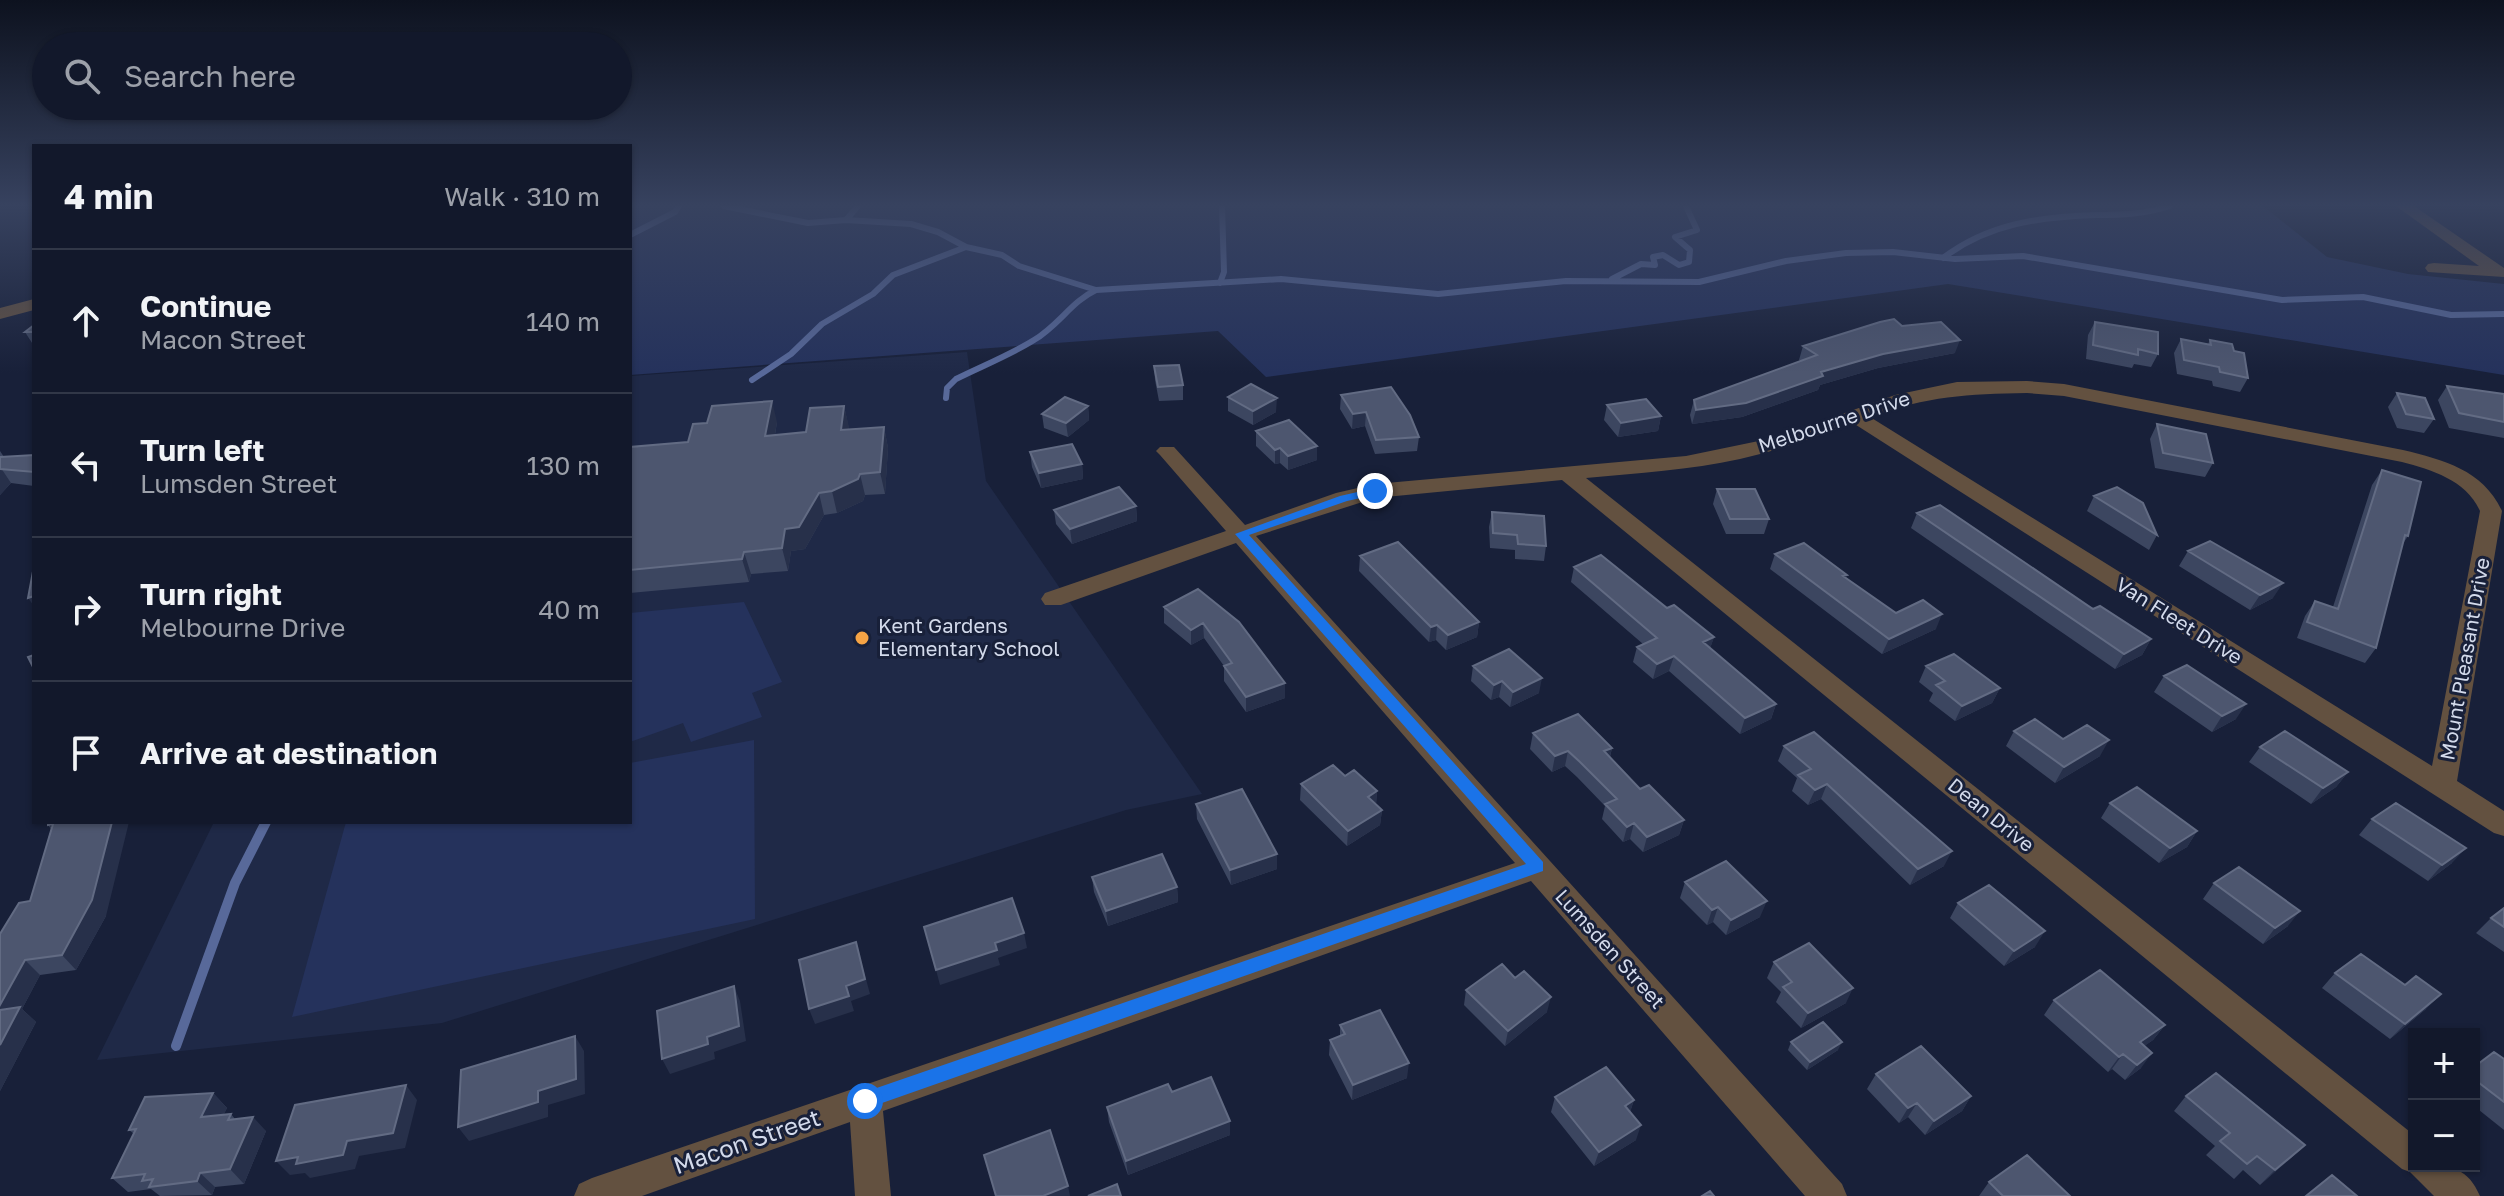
<!DOCTYPE html>
<html lang="en">
<head>
<meta charset="utf-8">
<style>
  :root { --surface:#12182b; --page:#1b2133; --text:#f1f3f6; --muted:#9ca0a9; --line:#313747 }
  body { margin:0; font-family:"Golos Text",sans-serif; background:var(--page); color:var(--text) }
  .controls { position:absolute; right:24px; bottom:24px; display:grid; overflow:hidden; border-radius:0px; box-shadow:0 2px 6px #0004 }
  .controls button { width:72px; height:72px; display:grid; place-items:center; padding:0; border:0; border-bottom:2px solid var(--line); background:var(--surface); color:var(--text); font:40px sans-serif }
  .stop { position:absolute; width:24px; height:24px; margin:-18px; border:6px solid #1a73e8; border-radius:50%; background:#fff }
  .stop.end { background:#1a73e8; border-color:#fff; box-shadow:0 2px 8px #0008 }
  .list { margin:0; padding:0; list-style:none }
  h2 { display:flex; justify-content:space-between; align-items:center; height:104px; margin:0; padding:0 32px; font-size:34px }
  h2 small { font-size:26px; font-weight:400; color:var(--muted) }
  .list li { display:grid; grid-template-columns:52px 1fr auto; gap:24px; align-items:center; box-sizing:border-box; height:144px; padding:0 32px; border-top:2px solid var(--line) }
  .list b { display:block; font-size:30px; white-space:nowrap }
  .list p { margin:0; font-size:26px; white-space:nowrap; color:var(--muted) }
  .list em { font-size:26px; font-style:normal; color:var(--muted) }
  .icon { flex:none; width:44px; height:44px; fill:none; stroke:currentColor; stroke-width:2; stroke-linecap:round; stroke-linejoin:round }
  .map { position:relative; flex:none; width:2504px; height:1196px; overflow:hidden }
  .search { position:absolute; background:var(--surface); box-shadow:0 2px 6px #0004; left:32px; top:32px; width:600px; height:88px; display:flex; align-items:center; gap:20px; box-sizing:border-box; padding:0 28px; border-radius:44px; color:var(--muted); font-size:30px }
  .panel { position:absolute; background:var(--surface); box-shadow:0 2px 6px #0004; left:32px; top:144px; width:600px; height:680px; border-radius:0px }
  .map>svg:first-child { display:block }
  .built { fill:#1f2947 }
  .green { fill:#25325c }
  .lines { fill:none; stroke-linecap:round; stroke-linejoin:round }
  .stream-far1 { stroke:#58699a; stroke-width:6 }
  .stream { stroke:#58699a; stroke-width:10 }
  .minor { fill:#635140; fill-rule:evenodd }
  .wall { fill:#3c4660 }
  .shaded-wall { fill:#27304a }
  .building { fill:#4d566f; stroke:#626b83; stroke-width:2 }
  .route { fill:#1a73e8 }
  .poi-dot { fill:#f5a345; stroke:#182039; stroke-width:3 }
  .labels { text-anchor:middle; stroke-width:6; stroke-linejoin:round; paint-order:stroke }
  .street-label { font-size:20px; fill:#d3daeb; stroke:#182039 }
  .poi-label { font-size:20px; fill:#d3daeb; stroke:#182039; text-anchor:start }
  .near-street-label { font-size:24px; fill:#d3daeb; stroke:#182039 }
</style>
</head>
<body>
<div class="map">
<svg width="2504" height="1196" viewBox="0 0 2504 1196">
  <rect width="100%" height="100%" fill="#182039"/>
  <path class="built" d="M967 352 986 481 1202 794 1126 810 442 1023 97 1060 214 822H630V376Z"/>
  <path class="green" d="M630 206H2263L2327 257 2408 274 2504 284V375L1948 284 1266 377 1218 331 630 375Z
    M744 602 782 682 752 693 762 717 691 742 683 723 630 742V613Z
    M754 740 755 919 292 1017 346 822H630V763Z"/>
  <g class="lines">
    <path class="stream-far1" d="M724 206 808 223 846 220 911 224 938 232 966 247 1002 255 1019 266 1096 290 1281 279 1438 294 1566 281 1699 282 1786 261 1846 253 1893 252 1955 259 2023 256 2282 300 2363 297 2451 315 2504 314
      M846 220 858 206
      M630 235 675 212 679 206
      M1943 258C1989 223 2040 217 2096 215 2121 215 2146 214 2170 206
      M1612 279 1641 264 1655 265 1653 257 1663 255 1679 265 1689 262 1690 250 1675 237 1697 230 1686 206
      M1220 283 1224 272 1222 206
      M752 380 791 354 822 324 873 294 893 275 966 247
      M946 398 947 388 956 379C982 366 1010 355 1034 340 1058 326 1072 301 1096 290"/>
    <path class="stream" d="M176 1046 235 883 266 822"/>
    <path class="minor" d="M2396 206H2414L2504 268V277L2428 272 2425 268 2428 264 2434 263 2479 266Z
      M34 299V310L0 319V308Z
      M2027 381 2064 384 2403 450C2444 460 2483 470 2502 511L2457 781 2504 811V836L2494 833 1853 423C1815 437 1779 450 1740 459 1690 470 1638 473 1586 478L2414 1135V1166C2445 1166 2466 1163 2480 1196H2434L2410 1172 2402 1169 1562 480 1375 498 1256 536 1842 1184 1847 1196H1805L1531 881 883 1111 891 1196H855L850 1122 642 1196H574L579 1184 592 1178 1515 863 1236 543 1061 605H1045L1041 599 1045 593 1226 531 1160 455 1156 451 1160 447H1174L1245 525 1336 493 1375 484 1686 456 1778 437 1895 395 1957 382ZM2027 393 2064 396 2402 462C2432 470 2466 480 2480 511L2432 766 1870 417C1928 396 1967 394 2027 393Z"/>
  </g>
  <path class="wall" d="M2095 322 2158 354 2151 367 2134 364 2132 368 2086 359 2088 335Z
    M34 325V346L25 332Z
    M1902 326 1955 353 1878 368 1820 385 1818 390 1742 417 1692 424 1690 415 1694 400 1801 361 1799 360 1803 346Z
    M2181 339 2208 344 2210 340 2234 351 2248 378 2240 392 2213 386 2212 381 2177 374 2174 353Z
    M1154 366 1183 385V400L1159 401 1155 380Z
    M2447 386 2504 394V438L2449 428 2438 400Z
    M2397 393 2434 419 2424 433 2397 428 2388 407Z
    M1341 395 1419 437 1417 451 1375 454 1365 426 1352 429 1340 409Z
    M1228 397 1276 412 1253 425 1228 411Z
    M1607 405 1661 416 1658 431 1618 437 1604 420Z
    M844 406 849 429 884 427 888 448 885 494 865 495 863 501 837 513 824 515 805 549 791 551 788 571 751 574 749 582 630 593V447L688 442 777 422 775 435 806 432Z
    M1088 406 1089 420 1068 437 1044 428 1042 414Z
    M2157 424 2213 463 2205 477 2155 468 2150 439Z
    M1256 431 1317 446V460L1288 470 1280 463 1275 464 1256 446Z
    M0 451 4 457 34 455V486L11 483 0 495Z
    M1030 452 1082 464 1083 479 1041 488 1032 467Z
    M2382 470 2408 536 2402 545 2376 648 2365 663 2297 638 2305 616 2315 601 2333 607 2372 485Z
    M1717 489 1769 519 1764 534H1726L1713 504Z
    M2094 496 2157 535 2149 550 2087 511Z
    M1136 506 1137 521 1072 544 1056 524 1054 510Z
    M1492 512 1546 546 1544 561 1515 559V550L1490 548 1489 527Z
    M1917 513 2151 639 2142 655 2115 669 1911 528Z
    M2188 551 2273 598 2250 610 2179 566Z
    M1775 554 1845 577 1896 613 1936 629 1882 654 1770 569Z
    M1360 556 1479 622 1477 637 1446 650 1436 640 1429 642 1359 571Z
    M1574 567 1667 608 1714 637 1710 648 1776 704 1771 719 1740 734 1669 671 1653 679 1633 662 1637 647 1643 644 1571 582Z
    M1198 589 1285 683V698L1246 712 1224 681V666L1204 638 1191 645 1164 623V607Z
    M1473 666 1539 693 1510 707 1499 697 1491 700 1471 681Z
    M1926 666 2000 688 1992 703 1955 721 1929 701 1933 693 1919 682Z
    M2164 676 2236 719 2212 732 2154 692Z
    M2014 731 2063 739 2100 756 2055 783 2006 746Z
    M1533 733 1612 748 1610 757 1640 789 1684 820 1679 835 1643 852 1630 839 1623 842 1602 819 1605 806 1577 777 1565 766 1552 772 1530 749Z
    M1784 746 1944 866 1910 885 1821 799 1808 805 1792 791 1797 778 1778 761Z
    M2260 747 2348 772 2336 787 2311 804 2249 762Z
    M1345 776 1377 791 1376 804 1382 810 1380 825 1347 846 1300 800 1301 784Z
    M2110 803 2197 831 2187 847 2159 863 2101 818Z
    M1196 804 1277 854V869L1231 885 1197 819Z
    M2372 819 2452 863 2428 881 2359 835Z
    M48 822 106 916 76 970 40 975 22 1009 36 1022 0 1091V934L30 901 51 829 48 825Z
    M1092 877 1177 887 1178 902 1108 926 1094 892Z
    M1685 882 1760 917 1726 935 1713 922 1707 925 1680 898Z
    M2214 883 2288 926 2263 944 2203 899Z
    M1958 903 2035 947 2004 966 1950 918Z
    M2504 908V952L2476 933 2491 918Z
    M1774 962 1846 1003 1801 1028 1776 1002 1781 992 1767 978Z
    M2335 973 2405 985 2426 1009 2390 1039 2322 988Z
    M1466 990 1547 1012 1505 1046 1464 1005Z
    M2054 1000 2165 1025 2153 1040 2144 1046 2141 1068 2125 1080 2112 1069 2108 1072 2044 1015Z
    M1340 1025 1407 1078 1352 1100 1329 1055 1330 1040 1340 1036Z
    M1791 1042 1838 1050 1807 1070 1788 1050Z
    M2504 1059V1130L2474 1106V1067Z
    M1876 1074 1971 1096 1962 1111 1925 1135 1908 1117 1899 1123 1867 1089Z
    M213 1093 227 1108 223 1115 231 1114 235 1119 266 1131 244 1184 215 1187 212 1195 160 1196 151 1189 128 1192 112 1178 134 1134 129 1130Z
    M2186 1096 2305 1145 2260 1185 2243 1170 2234 1179 2206 1155 2215 1146 2174 1111Z
    M1555 1097 1634 1100 1630 1112 1636 1140 1594 1166 1551 1112Z
    M1107 1107 1230 1135 1128 1175 1109 1122Z
    M1989 1182 2070 1196H1979Z"/>
  <path class="shaded-wall" d="M1960 340 1955 353 1878 368 1820 385 1818 390 1742 417 1692 424 1696 410 1883 354Z
    M1277 398 1276 412 1253 425V411Z
    M772 401 777 422 771 457 765 436Z
    M844 406 849 427 846 451 841 430Z
    M1088 406 1089 420 1068 437 1066 423Z
    M1366 412 1365 426 1352 429 1353 414Z
    M1661 416 1658 431 1618 437 1621 423Z
    M884 427 888 448 885 494 880 472Z
    M1317 446V460L1288 470V456Z
    M1280 448V463L1275 464V450Z
    M1082 464 1083 479 1041 488 1039 473Z
    M1 468 11 483 0 495V469Z
    M860 474 865 495 863 501 837 513 832 491Z
    M819 493 824 515 805 549 791 551 788 571 782 548 785 529Z
    M1136 506 1137 521 1072 544 1070 529Z
    M744 552 751 574 749 582 742 559Z
    M2283 583 2273 598 2250 610 2260 595Z
    M34 596V606L28 598Z
    M1942 614 1936 629 1882 654 1889 639Z
    M1479 622 1477 637 1446 650 1448 635Z
    M1203 623 1204 638 1191 645V630Z
    M1437 625 1436 640 1429 642 1431 627Z
    M1714 637 1709 652 1703 642Z
    M2151 639 2142 655 2115 669 2124 654Z
    M1674 656 1669 671 1653 679 1657 664Z
    M1542 678 1539 693 1510 707 1513 692Z
    M1502 681 1499 697 1491 700 1494 685Z
    M1285 683V698L1246 712V697Z
    M2000 688 1992 703 1955 721 1962 706Z
    M1776 704 1771 719 1740 734 1745 718Z
    M2246 704 2236 719 2212 732 2222 716Z
    M2109 740 2100 756 2055 783 2064 767Z
    M1612 748 1608 763 1604 751Z
    M1568 751 1565 766 1552 772 1555 756Z
    M2348 772 2336 787 2311 804 2323 788Z
    M1827 784 1821 799 1808 805 1815 790Z
    M1377 791 1376 807 1368 797Z
    M1382 810 1380 825 1347 846 1348 831Z
    M1684 820 1679 835 1643 852 1647 837Z
    M112 822H129L106 916 76 970 62 955Z
    M1634 823 1630 839 1623 842 1627 827Z
    M2197 831 2187 847 2159 863 2170 848Z
    M2466 848 2452 863 2428 881 2442 865Z
    M1952 851 1944 866 1910 885 1918 869Z
    M1277 854V869L1231 885 1230 870Z
    M1177 887 1178 902 1108 926 1106 911Z
    M1767 901 1760 917 1726 935 1731 920Z
    M1718 907 1713 922 1707 925 1712 910Z
    M2300 911 2288 926 2263 944 2275 928Z
    M2045 931 2035 947 2004 966 2014 951Z
    M1024 933 1027 948 998 958 1000 965 940 985 936 970 995 943Z
    M856 942 870 994 851 1001 854 1011 815 1024 809 1009 846 986Z
    M25 960 40 975 22 1009 36 1022 0 1091V1005Z
    M734 986 740 1001 746 1041 714 1052 715 1059 670 1074 662 1059 707 1037Z
    M1853 988 1846 1003 1801 1028 1808 1013Z
    M2441 994 2426 1009 2390 1039 2405 1024Z
    M1551 997 1547 1012 1505 1046 1508 1031Z
    M2165 1025 2153 1040 2129 1057 2140 1042Z
    M575 1036 584 1051 585 1094 548 1105V1117L469 1141 458 1127 538 1091Z
    M1842 1042 1838 1050 1807 1070 1810 1062Z
    M2152 1053 2141 1068 2125 1080 2137 1065Z
    M2123 1054 2112 1069 2108 1072 2119 1057Z
    M1409 1063 1407 1078 1352 1100 1353 1085Z
    M406 1085 417 1100 405 1148 359 1156 355 1169 310 1178 305 1173 290 1175 276 1161 298 1157 347 1141Z
    M213 1093 227 1108 216 1132 201 1117Z
    M1971 1096 1962 1111 1925 1135 1934 1121Z
    M1634 1100 1629 1115 1625 1106Z
    M1917 1103 1908 1117 1899 1123 1908 1108Z
    M253 1117 266 1131 244 1184 230 1169Z
    M1230 1121V1135L1128 1175 1126 1161Z
    M1641 1125 1636 1140 1594 1166 1599 1152Z
    M2305 1145 2290 1159 2260 1185 2275 1170Z
    M200 1173 215 1187 212 1195 197 1181Z
    M1068 1186 1070 1196H1043Z"/>
  <path class="building" d="M1894 319 1902 326 1941 322 1960 340 1883 354 1821 372 1823 376 1746 403 1696 410 1694 400 1817 355 1803 346 1880 322Z
    M2095 322 2158 332V354L2138 349V355L2093 345Z
    M34 325V332H25Z
    M2181 339 2211 345 2210 340 2232 344 2234 351 2244 353 2248 378 2220 372 2219 367 2184 360Z
    M1179 365 1183 385 1158 387 1154 366Z
    M1251 384 1277 398 1253 411 1228 397Z
    M2447 386 2504 394V422L2459 413Z
    M1391 387 1410 415 1419 437 1376 440 1366 412 1353 414 1341 395Z
    M2397 393 2425 398 2434 419 2406 414Z
    M1065 397 1088 406 1066 423 1042 414Z
    M1646 399 1661 416 1621 423 1607 405Z
    M772 401 765 436 806 432 810 408 844 406 841 430 884 427 880 472 860 474 858 479 832 491 819 493 799 527 785 529 782 548 744 552 742 559 630 570V447L688 442 693 424 707 423 712 406Z
    M1289 420 1317 446 1288 456 1280 448 1275 450 1256 431Z
    M2157 424 2206 434 2213 463 2163 453Z
    M1072 444 1082 464 1039 473 1030 452Z
    M34 455V472L0 469V457Z
    M2382 470 2421 482 2408 536 2405 535 2376 648 2307 622 2315 601 2338 609Z
    M1119 487 1136 506 1070 529 1054 510Z
    M2117 487 2143 503 2157 535 2094 496Z
    M1717 489H1755L1769 519H1730Z
    M1940 505 2093 609 2100 606 2151 639 2124 654 1917 513Z
    M1492 512 1544 516 1546 546 1518 544 1517 535 1493 533Z
    M2210 541 2283 583 2260 595 2188 551Z
    M1398 542 1479 622 1448 635 1437 625 1431 627 1360 556Z
    M1804 543 1847 575 1843 576 1896 613 1923 600 1942 614 1889 639 1775 554Z
    M1601 555 1667 608 1674 605 1714 637 1703 642 1776 704 1745 718 1674 656 1657 664 1637 647 1657 638 1574 567Z
    M34 566V596L28 598Z
    M1198 589 1239 622 1285 683 1246 697 1224 666 1232 663 1203 623 1191 630 1164 607Z
    M1509 649 1542 678 1513 692 1502 681 1494 685 1473 666Z
    M1954 654 2000 688 1962 706 1936 685 1945 681 1926 666Z
    M34 655V669L28 657Z
    M2187 665 2246 704 2222 716 2164 676Z
    M1578 714 1612 748 1604 751 1640 789 1649 785 1684 820 1647 837 1634 823 1627 827 1605 804 1617 799 1580 762 1568 751 1555 756 1533 733Z
    M2035 719 2063 739 2087 725 2109 740 2064 767 2014 731Z
    M2285 731 2348 772 2323 788 2260 747Z
    M1814 732 1952 851 1918 869 1827 784 1815 790 1798 775 1811 769 1784 746Z
    M1333 765 1345 776 1354 770 1377 791 1368 797 1382 810 1348 831 1301 784Z
    M2137 787 2197 831 2170 848 2110 803Z
    M1242 789 1277 854 1230 870 1196 804Z
    M2396 803 2466 848 2442 865 2372 819Z
    M48 822H112L92 900 62 955 25 960 0 1005V934L19 903 30 901 53 824 48 825Z
    M1162 854 1177 887 1106 911 1092 877Z
    M1726 861 1767 901 1731 920 1718 907 1712 910 1685 882Z
    M2239 867 2300 911 2275 928 2214 883Z
    M1989 885 2045 931 2014 951 1958 903Z
    M1012 898 1024 933 995 943 997 950 936 970 924 927Z
    M2504 908V927L2491 918Z
    M856 942 865 979 846 986 849 996 809 1009 799 960Z
    M1809 943 1853 988 1808 1013 1783 987 1792 982 1774 962Z
    M2361 954 2405 985 2416 976 2441 994 2405 1024 2335 973Z
    M1502 964 1515 978 1524 971 1551 997 1508 1031 1466 990Z
    M2100 970 2165 1025 2140 1042 2152 1053 2137 1065 2123 1054 2119 1057 2054 1000Z
    M734 986 739 1026 707 1037 708 1044 662 1059 657 1011Z
    M20 1007 0 1045V1010Z
    M1380 1010 1409 1063 1353 1085 1330 1040 1345 1034 1340 1025Z
    M1823 1022 1842 1042 1810 1062 1791 1042Z
    M575 1036 576 1079 538 1091V1102L458 1127 461 1070Z
    M1921 1046 1971 1096 1934 1121 1917 1103 1908 1108 1876 1074Z
    M2494 1052 2504 1059V1102L2474 1079V1067Z
    M1606 1067 1634 1100 1625 1106 1641 1125 1599 1152 1555 1097Z
    M2216 1073 2305 1145 2275 1170 2257 1156 2247 1164 2220 1141 2230 1133 2186 1096Z
    M1211 1077 1230 1121 1126 1161 1107 1107 1168 1084 1172 1092Z
    M406 1085 393 1133 347 1141 343 1155 296 1164 298 1157 276 1161 295 1105Z
    M213 1093 201 1117 231 1114 228 1120 253 1117 230 1169 200 1173 197 1181 149 1187 153 1179 142 1181 145 1174 112 1178 136 1129 129 1130 145 1097Z
    M1050 1130 1068 1186 1043 1196H996L984 1155Z
    M2027 1155 2070 1196H2003L1989 1182Z
    M2332 1175 2357 1196H2306Z
    M1117 1184 1121 1196H1088Z
    M1710 1191 1714 1196H1702Z"/>
  <linearGradient id="sky" x2="0" y2="1"><stop stop-color="#0d121f"/><stop offset="0.55" stop-color="#37425f"/><stop offset="1" stop-color="#37425f" stop-opacity="0"/></linearGradient>
  <rect width="2504" height="373" fill="url(#sky)"/>
  <path class="route" d="M1375 488 1381 491 1379 494 1347 501 1249 535 1543 862V871L865 1109 858 1107 856 1101 858 1095 865 1092 1526 864 1235 534 1340 496Z"/>
  <circle class="poi-dot" cx="862" cy="638" r="8"/>
  <g class="labels">
    <g class="street-label">
      <text transform="translate(1834 422) rotate(-18)" y="7">Melbourne Drive</text>
      <text transform="translate(2179 621) rotate(32)" y="7">Van Fleet Drive</text>
      <text transform="translate(2465 659) rotate(-80)" y="7">Mount Pleasant Drive</text>
      <text transform="translate(1991 815) rotate(39)" y="7">Dean Drive</text>
      <text transform="translate(1610 949) rotate(48)" y="7">Lumsden Street</text>
    </g>
    <g class="poi-label">
      <text x="878" y="633">Kent Gardens<tspan x="878" dy="23">Elementary School</tspan></text>
    </g>
    <g class="near-street-label">
      <text transform="translate(747 1142) rotate(-19)" y="8">Macon Street</text>
    </g>
  </g>
</svg>
<div class="controls">
<button>+</button>
<button>−</button>
</div>
<div class="stop" style="left:865px;top:1101px"></div>
<div class="stop end" style="left:1375px;top:491px"></div>
<div class="search"><svg class="icon" aria-label="search" viewBox="0 0 24 24"><circle cx="10" cy="10" r="6"/><path d="M15 15l6 6"/></svg>Search here</div>
<section class="panel">
<h2>4 min<small>Walk · 310 m</small></h2>
<ul class="list">
<li><svg class="icon" aria-label="ahead" viewBox="0 0 24 24"><path d="M12 20V5M6 11l6-6 6 6"/></svg><div><b>Continue</b><p>Macon Street</p></div><em>140 m</em></li>
<li><svg class="icon" aria-label="left" viewBox="0 0 24 24"><path d="M17 20v-9H6M10 6l-5 5 5 5"/></svg><div><b>Turn left</b><p>Lumsden Street</p></div><em>130 m</em></li>
<li><svg class="icon" aria-label="right" viewBox="0 0 24 24"><path d="M7 20v-9h11M14 6l5 5-5 5"/></svg><div><b>Turn right</b><p>Melbourne Drive</p></div><em>40 m</em></li>
<li><svg class="icon" aria-label="arrive" viewBox="0 0 24 24"><path d="M6 21V4h12l-3 4 3 4H6"/></svg><div><b>Arrive at destination</b></div></li>
</ul>
</section>
</div>
</body>
</html>
